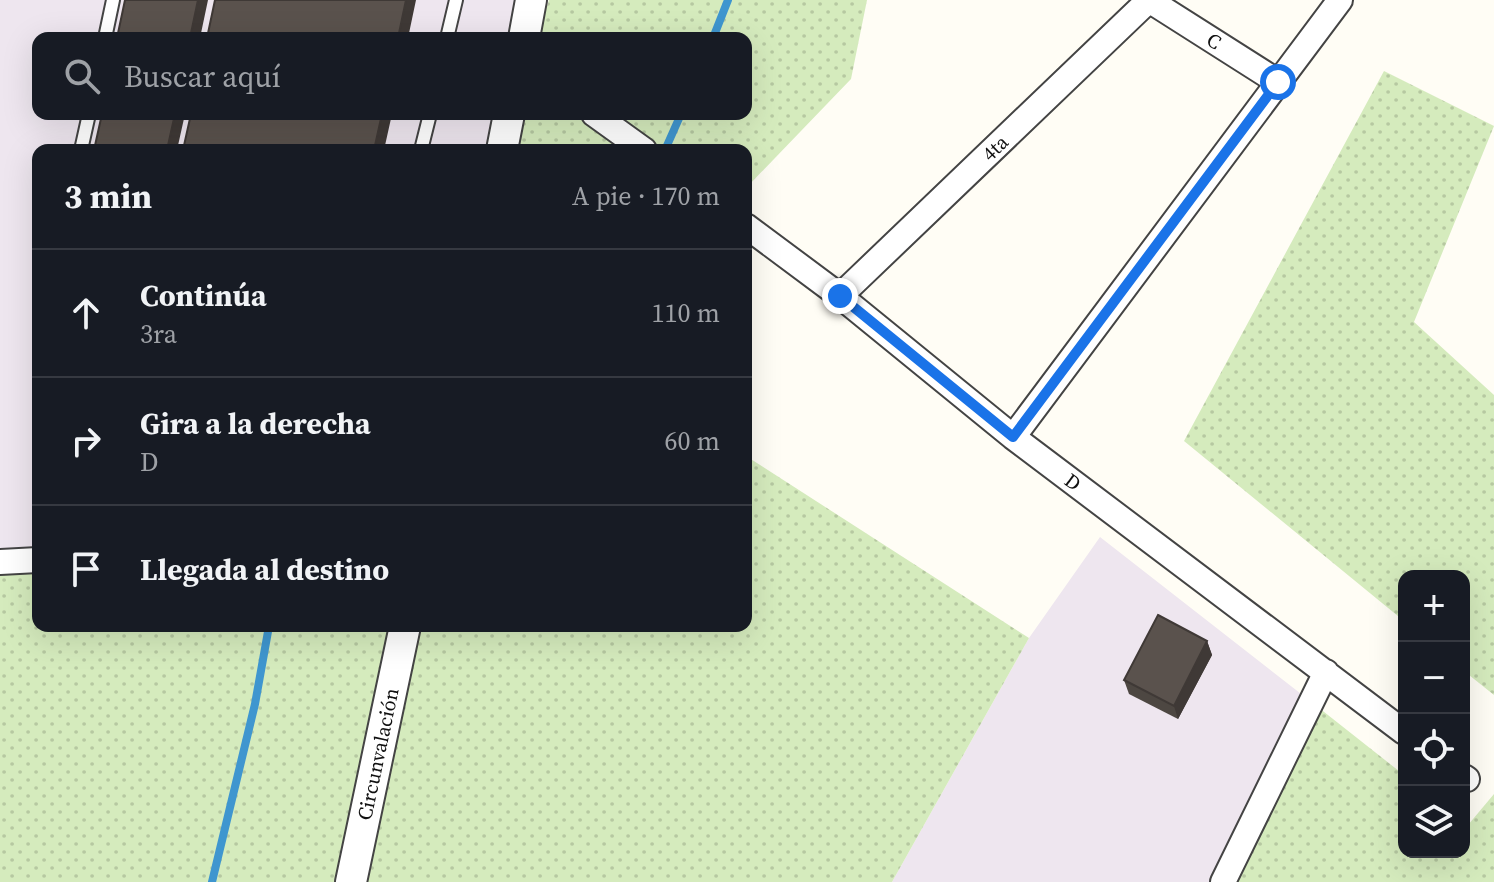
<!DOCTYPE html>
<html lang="es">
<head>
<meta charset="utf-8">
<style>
  :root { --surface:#171b24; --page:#20242c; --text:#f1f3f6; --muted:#9ea1a6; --line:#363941 }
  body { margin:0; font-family:"Source Serif 4",serif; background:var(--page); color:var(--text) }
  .controls { position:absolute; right:24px; bottom:24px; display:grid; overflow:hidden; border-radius:16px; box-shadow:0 8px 32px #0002 }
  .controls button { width:72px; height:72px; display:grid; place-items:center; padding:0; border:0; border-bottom:2px solid var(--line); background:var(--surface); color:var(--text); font:40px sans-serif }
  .stop { position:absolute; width:24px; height:24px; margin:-18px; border:6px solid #1a73e8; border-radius:50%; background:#fff }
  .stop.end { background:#1a73e8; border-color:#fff; box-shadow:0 2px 8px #0008 }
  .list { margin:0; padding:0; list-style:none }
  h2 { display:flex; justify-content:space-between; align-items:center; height:104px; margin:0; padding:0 32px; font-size:34px }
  h2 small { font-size:26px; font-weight:400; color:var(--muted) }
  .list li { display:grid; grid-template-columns:52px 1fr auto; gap:24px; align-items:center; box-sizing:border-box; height:128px; padding:0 32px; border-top:2px solid var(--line) }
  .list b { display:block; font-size:30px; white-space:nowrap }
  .list p { margin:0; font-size:26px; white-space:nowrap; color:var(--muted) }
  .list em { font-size:26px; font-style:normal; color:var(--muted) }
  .icon { flex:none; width:44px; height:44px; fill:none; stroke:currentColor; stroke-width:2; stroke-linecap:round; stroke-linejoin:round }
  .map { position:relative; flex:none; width:1494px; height:882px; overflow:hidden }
  .search { position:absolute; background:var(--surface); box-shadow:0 8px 32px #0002; left:32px; top:32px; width:720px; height:88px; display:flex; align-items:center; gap:20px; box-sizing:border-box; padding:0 28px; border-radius:16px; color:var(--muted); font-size:30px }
  .panel { position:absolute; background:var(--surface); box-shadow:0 8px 32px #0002; left:32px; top:144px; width:720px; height:488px; border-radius:16px }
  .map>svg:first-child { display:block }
  .industrial { fill:#eee6ef }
  .grass { fill:url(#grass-dots) }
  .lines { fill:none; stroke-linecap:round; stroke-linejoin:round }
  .stream { stroke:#3f96cf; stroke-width:8 }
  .service-casing { stroke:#444; stroke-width:16 }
  .minor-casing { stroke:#444; stroke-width:28 }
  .tertiary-casing { stroke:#444; stroke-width:34 }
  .service { stroke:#fff; stroke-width:12 }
  .minor { stroke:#fff; stroke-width:24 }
  .tertiary { stroke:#fff; stroke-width:30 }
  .wall { fill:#4d4742 }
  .shaded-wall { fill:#3f3936 }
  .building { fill:#5a524d; stroke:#3f3936; stroke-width:2 }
  .route { stroke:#1a73e8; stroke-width:10 }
  .labels { text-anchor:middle; stroke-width:8; stroke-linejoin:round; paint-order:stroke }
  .street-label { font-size:20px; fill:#111; stroke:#fff }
</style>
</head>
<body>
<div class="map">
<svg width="1494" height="882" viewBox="0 0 1494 882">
  <defs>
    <pattern id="grass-dots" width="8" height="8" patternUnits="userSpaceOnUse" patternTransform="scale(2)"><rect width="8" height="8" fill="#d5ebbd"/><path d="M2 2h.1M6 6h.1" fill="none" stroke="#b6c8a1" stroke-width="1.8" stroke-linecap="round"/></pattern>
  </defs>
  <rect width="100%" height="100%" fill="#fffdf5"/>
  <path class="industrial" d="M0 0H529L522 38H38V114H508L501 150H38V560L0 562Z
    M1100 537 1314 704 1223 882H892L1029 638Z"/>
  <path class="grass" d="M549 0H867L851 79 746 188V150H507L515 114H746V38H537Z
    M1384 71 1494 126 1414 322 1494 395V695L1464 671V576H1404V621L1184 441Z
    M746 456 1029 638 892 882H0V562L38 560V626H746Z
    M1314 704 1404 775V852H1464V823L1468 825 1494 794V882H1223Z"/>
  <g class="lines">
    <path class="stream" d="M713 38 728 0
      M665 150 681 114
      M212 882 255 704 269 626"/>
    <g class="service-casing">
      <path id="service" d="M105 38 113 0
        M447 38 456 0
        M81 150 89 114
        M421 150 430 114"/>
    </g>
    <g class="minor-casing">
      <path id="minor" d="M1149 0 1278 82
        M594 114 644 150
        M746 226 840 296 1013 437 1404 732
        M840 296 1149 0
        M1013 437 1340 0
        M0 562 38 560
        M1464 777 1467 779
        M1223 882 1326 672"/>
    </g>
    <g class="tertiary-casing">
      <path id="tertiary" d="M524 38 531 0
        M502 150 509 114
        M351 882 405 626"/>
    </g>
    <use href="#service" class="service"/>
    <use href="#minor" class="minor"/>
    <use href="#tertiary" class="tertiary"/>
  </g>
  <path class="wall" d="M1207 641 1212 655 1178 719 1129 694 1124 680Z"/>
  <path class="shaded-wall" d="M198 0H208L200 38H190Z
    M406 0H416L408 38H398Z
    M175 114H185L177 150H167Z
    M382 114H392L384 150H374Z
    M1207 641 1212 655 1178 719 1174 706Z"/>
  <path class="building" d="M125 0H198L190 38H117Z
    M215 0H406L398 38H207Z
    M102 114H175L167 150H94Z
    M191 114H382L374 150H183Z
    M1158 615 1207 641 1174 706 1124 680Z"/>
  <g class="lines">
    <path class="route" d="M840 296 1013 437 1278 82"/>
  </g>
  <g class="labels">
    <g class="street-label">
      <text transform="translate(1214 41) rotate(32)" y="7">C</text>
      <text transform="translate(995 148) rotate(-44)" y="7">4ta</text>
      <text transform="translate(1073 482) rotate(37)" y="7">D</text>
      <text transform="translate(378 754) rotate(-78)" y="7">Circunvalación</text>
    </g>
  </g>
</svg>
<div class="controls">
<button>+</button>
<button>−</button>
<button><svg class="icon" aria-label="locate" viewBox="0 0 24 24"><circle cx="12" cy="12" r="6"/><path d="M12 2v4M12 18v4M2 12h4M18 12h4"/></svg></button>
<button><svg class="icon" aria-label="layers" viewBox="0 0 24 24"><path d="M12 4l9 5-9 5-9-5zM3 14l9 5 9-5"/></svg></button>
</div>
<div class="stop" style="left:1278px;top:82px"></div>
<div class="stop end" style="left:840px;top:296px"></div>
<div class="search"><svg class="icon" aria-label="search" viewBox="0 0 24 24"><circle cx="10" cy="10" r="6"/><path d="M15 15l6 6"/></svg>Buscar aquí</div>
<section class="panel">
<h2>3 min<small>A pie · 170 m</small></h2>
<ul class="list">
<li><svg class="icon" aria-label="ahead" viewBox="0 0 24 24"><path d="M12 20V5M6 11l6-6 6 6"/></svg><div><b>Continúa</b><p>3ra</p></div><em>110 m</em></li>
<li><svg class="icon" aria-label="right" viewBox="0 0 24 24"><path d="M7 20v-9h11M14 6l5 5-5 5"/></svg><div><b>Gira a la derecha</b><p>D</p></div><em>60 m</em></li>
<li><svg class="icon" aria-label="arrive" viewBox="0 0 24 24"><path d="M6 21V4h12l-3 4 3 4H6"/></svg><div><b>Llegada al destino</b></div></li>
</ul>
</section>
</div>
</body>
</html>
